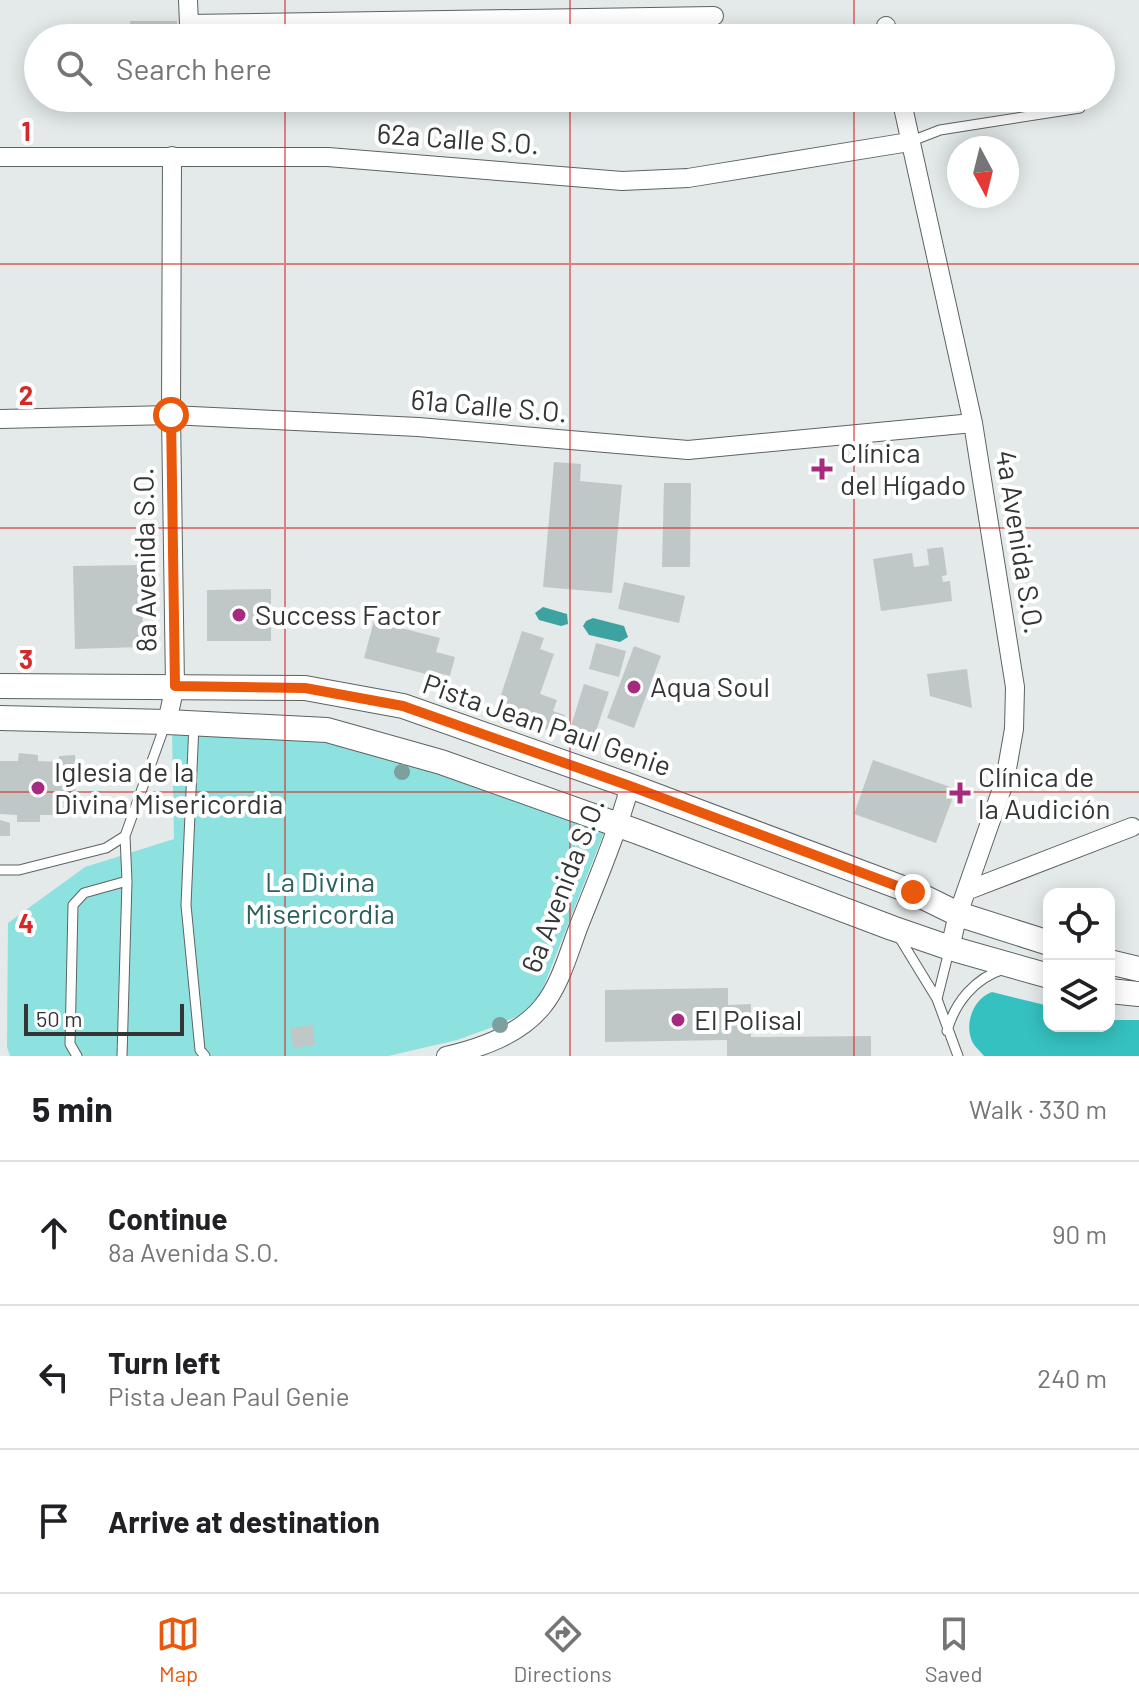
<!DOCTYPE html>
<html lang="en">
<head>
<meta charset="utf-8">
<style>
  :root { --surface:#fff; --page:#f6f6f6; --text:#202124; --muted:#757577; --line:#e0e0e0; --accent:#ea580c }
  body { margin:0; font-family:Barlow,sans-serif; background:var(--page); color:var(--text) }
  .controls { position:absolute; right:24px; bottom:24px; display:grid; overflow:hidden; border-radius:16px; box-shadow:0 4px 20px #0003 }
  .controls button { width:72px; height:72px; display:grid; place-items:center; padding:0; border:0; border-bottom:2px solid var(--line); background:var(--surface); color:var(--text); font:40px sans-serif }
  .compass { position:absolute; left:947px; top:136px; width:72px; height:72px; border-radius:50%; background:var(--surface); box-shadow:0 4px 20px #0003; rotate:173deg }
  .scale { position:absolute; left:24px; bottom:20px; width:160px; box-sizing:border-box; padding-left:8px; border:4px solid #333635; border-top:0; font-size:22px; line-height:28px; white-space:nowrap; color:#333635; -webkit-text-stroke:6px #fff; paint-order:stroke }
  .stop { position:absolute; width:24px; height:24px; margin:-18px; border:6px solid #ea580c; border-radius:50%; background:#fff }
  .stop.end { background:#ea580c; border-color:#fff; box-shadow:0 2px 8px #0008 }
  .list { margin:0; padding:0; list-style:none }
  h2 { display:flex; justify-content:space-between; align-items:center; height:104px; margin:0; padding:0 32px; font-size:34px }
  h2 small { font-size:26px; font-weight:400; color:var(--muted) }
  .list li { display:grid; grid-template-columns:52px 1fr auto; gap:24px; align-items:center; box-sizing:border-box; height:144px; padding:0 32px; border-top:2px solid var(--line) }
  .list b { display:block; font-size:30px; white-space:nowrap }
  .list p { margin:0; font-size:26px; white-space:nowrap; color:var(--muted) }
  .list em { font-size:26px; font-style:normal; color:var(--muted) }
  .icon { flex:none; width:44px; height:44px; fill:none; stroke:currentColor; stroke-width:2; stroke-linecap:round; stroke-linejoin:round }
  .map { position:relative; flex:none; width:1139px; height:1056px; overflow:hidden }
  .search { position:absolute; background:var(--surface); box-shadow:0 4px 20px #0003; left:24px; right:24px; top:24px; height:88px; display:flex; align-items:center; gap:20px; box-sizing:border-box; padding:0 28px; border-radius:44px; color:var(--muted); font-size:30px }
  .sheet { height:536px; background:var(--surface) }
  nav { display:flex; justify-content:space-around; align-items:center; box-sizing:border-box; height:112px; border-top:2px solid var(--line); background:var(--surface); font-size:22px; color:var(--muted) }
  nav a { display:grid; justify-items:center; gap:4px }
  nav .on { color:var(--accent) }
  .map>svg:first-child { display:block }
  .green { fill:#8de1df }
  .forest { fill:#35c1bf }
  .water { fill:#3ea2a0 }
  .building { fill:#c0c7c7 }
  .lines { fill:none; stroke-linecap:round; stroke-linejoin:round }
  .service-casing { stroke:#5d6363; stroke-width:11 }
  .minor-casing { stroke:#5d6363; stroke-width:20 }
  .secondary-casing { stroke:#5d6363; stroke-width:26 }
  .service { stroke:#fff; stroke-width:9 }
  .minor { stroke:#fff; stroke-width:18 }
  .secondary { stroke:#fff; stroke-width:24 }
  .tree { fill:#7d9f9e }
  .route { stroke:#ea580c; stroke-width:10 }
  .grid { fill:none; stroke:#d62828; stroke-width:2; stroke-opacity:0.55 }
  .poi-dot { fill:#a62b7f; stroke:#fff; stroke-width:3 }
  .labels { text-anchor:middle; stroke-width:8; stroke-linejoin:round; paint-order:stroke }
  .street-label { font-size:28px; fill:#333635; stroke:#fff }
  .poi-label { font-size:28px; fill:#333635; stroke:#fff; text-anchor:start }
  .park-label { font-size:28px; fill:#2a6160; stroke:#fff }
  .grid-label { font-size:26px; text-anchor:middle; font-weight:bold; fill:#d62828; stroke:#fff; stroke-width:8; stroke-linejoin:round; paint-order:stroke }
</style>
</head>
<body>
<div class="map">
<svg width="1139" height="1056" viewBox="0 0 1139 1056">
  <rect width="100%" height="100%" fill="#e3eae9"/>
  <path class="green" d="M172 732 325 737 410 760 605 830 539 998 520 1015 490 1028 457 1040 388 1056H10L7 1047 8 923 85 867 174 839Z"/>
  <path class="forest" d="M992 992 1049 1006V1026H1109V1020H1139V1056H984C981 1052 974 1046 972 1041 964 1023 974 998 992 992Z"/>
  <path class="water" d="M543 607 567 614 568 624 561 626 539 620 535 613Z
    M593 618 624 626 628 637 620 642 589 635 583 626 586 621Z"/>
  <path class="building" d="M130 21H177V38H130Z
    M554 462 581 464 580 481 622 485 612 593 543 587Z
    M664 483H691L690 567H662Z
    M943 547 947 575 942 576 943 582 950 581 952 601 881 611 873 559 912 553 914 567 929 565 927 549Z
    M142 565 143 647 75 649 73 566Z
    M624 582 685 596 679 623 618 609Z
    M271 589V641H207V590Z
    M374 621 440 638 436 652 455 657 450 676 431 671 430 675 364 658Z
    M522 631 544 638 540 649 554 654 540 694 557 700 553 711 565 715 559 734 495 713Z
    M596 643 626 651 619 677 589 669Z
    M634 646 661 656 634 728 607 718Z
    M967 669 972 708 930 696 927 674Z
    M584 684 609 692 595 734 571 726Z
    M19 753 38 755V761L59 762V756L75 755 76 815H40V822H17V815L0 814V761H18Z
    M873 760 956 789 936 843 854 814Z
    M0 820 10 823V836H0Z
    M728 988V1005L751 1004V1037L871 1036V1056H727V1040L605 1042V990Z
    M313 1025 315 1045 293 1048 290 1028Z"/>
  <g class="lines">
    <g class="service-casing">
      <path id="service" d="M909 142 940 130 1080 108
        M194 724 186 905 200 1050 205 1056
        M0 870H19L106 848 125 836 165 725
        M899 937 937 999
        M949 951 937 999 958 1056
        M947 1031C955 1002 975 978 1004 969
        M77 1056 70 1044 73 905 84 893 127 881
        M122 1056 127 881 125 836"/>
    </g>
    <g class="minor-casing">
      <path id="minor" d="M188 0 189 24 714 16
        M886 26 889 38
        M901 98 973 423 1015 687 1014 729 1005 780 958 914 950 948
        M0 157H328L622 181 688 178 909 142
        M0 419 171 415 418 427 688 450 973 423
        M167 722 175 686 171 415 172 156
        M966 891 1132 827
        M446 1056C481 1048 519 1035 542 1007 561 984 569 951 580 923 598 878 617 833 630 786"/>
    </g>
    <g class="secondary-casing">
      <path id="secondary" d="M0 686 305 688 403 706 630 786 913 892 958 914 1049 943
        M0 718 167 722 327 730 441 762 638 832 892 928 950 948 1049 976
        M1109 962 1139 969
        M1109 991 1139 994"/>
    </g>
    <use href="#service" class="service"/>
    <use href="#minor" class="minor"/>
    <use href="#secondary" class="secondary"/>
  </g>
  <g class="tree">
    <circle cx="402" cy="772" r="8"/>
    <circle cx="500" cy="1025" r="8"/>
  </g>
  <g class="lines">
    <path class="route" d="M171 415 175 686 305 688 403 706 630 786 913 892"/>
  </g>
  <path class="grid" d="M285 0V38M570 0V38M854 0V38M285 98V1056M570 98V1056M854 98V1056M0 264H1139M0 528H1139M0 792H1139"/>
  <g class="poi-dot">
    <path d="M818 457h8v8h8v8h-8v8h-8v-8h-8v-8h8z"/>
    <circle cx="239" cy="615" r="8"/>
    <circle cx="634" cy="687" r="8"/>
    <circle cx="38" cy="788" r="8"/>
    <path d="M956 781h8v8h8v8h-8v8h-8v-8h-8v-8h8z"/>
    <circle cx="678" cy="1020" r="8"/>
  </g>
  <g class="labels">
    <g class="street-label">
      <text transform="translate(458 139) rotate(4)" y="10">62a Calle S.O.</text>
      <text transform="translate(489 406) rotate(5)" y="10">61a Calle S.O.</text>
      <text transform="translate(1020 542) rotate(81)" y="10">4a Avenida S.O.</text>
      <text transform="translate(145 560) rotate(-91)" y="10">8a Avenida S.O.</text>
      <text transform="translate(547 725) rotate(19)" y="10">Pista Jean Paul Genie</text>
      <text transform="translate(563 885) rotate(-69)" y="10">6a Avenida S.O.</text>
    </g>
    <g class="poi-label">
      <text x="840" y="463">Clínica<tspan x="840" dy="32">del Hígado</tspan></text>
      <text x="255" y="625">Success Factor</text>
      <text x="650" y="697">Aqua Soul</text>
      <text x="54" y="782">Iglesia de la<tspan x="54" dy="32">Divina Misericordia</tspan></text>
      <text x="978" y="787">Clínica de<tspan x="978" dy="32">la Audición</tspan></text>
      <text x="694" y="1030">El Polisal</text>
    </g>
    <g class="park-label">
      <text x="320" y="892">La Divina<tspan x="320" dy="32">Misericordia</tspan></text>
    </g>
  </g>
  <g class="grid-label">
    <text x="26" y="141">1</text>
    <text x="26" y="405">2</text>
    <text x="26" y="669">3</text>
    <text x="26" y="933">4</text>
  </g>
</svg>
<div class="controls">
<button><svg class="icon" aria-label="locate" viewBox="0 0 24 24"><circle cx="12" cy="12" r="6"/><path d="M12 2v4M12 18v4M2 12h4M18 12h4"/></svg></button>
<button><svg class="icon" aria-label="layers" viewBox="0 0 24 24"><path d="M12 4l9 5-9 5-9-5zM3 14l9 5 9-5"/></svg></button>
</div>
<svg class="compass" viewBox="-18 -18 36 36"><path d="M0-13l5 13h-10z" fill="#e53935"/><path d="M0 13l5-13h-10z" fill="#757577"/></svg>
<div class="scale">50 m</div>
<div class="stop" style="left:171px;top:415px"></div>
<div class="stop end" style="left:913px;top:892px"></div>
<div class="search"><svg class="icon" aria-label="search" viewBox="0 0 24 24"><circle cx="10" cy="10" r="6"/><path d="M15 15l6 6"/></svg>Search here</div>
</div>
<section class="sheet">
<h2>5 min<small>Walk · 330 m</small></h2>
<ul class="list">
<li><svg class="icon" aria-label="ahead" viewBox="0 0 24 24"><path d="M12 20V5M6 11l6-6 6 6"/></svg><div><b>Continue</b><p>8a Avenida S.O.</p></div><em>90 m</em></li>
<li><svg class="icon" aria-label="left" viewBox="0 0 24 24"><path d="M17 20v-9H6M10 6l-5 5 5 5"/></svg><div><b>Turn left</b><p>Pista Jean Paul Genie</p></div><em>240 m</em></li>
<li><svg class="icon" aria-label="arrive" viewBox="0 0 24 24"><path d="M6 21V4h12l-3 4 3 4H6"/></svg><div><b>Arrive at destination</b></div></li>
</ul>
</section>
<nav>
<a class="on"><svg class="icon" aria-label="map" viewBox="0 0 24 24"><path d="M3 6l6-2 6 2 6-2v14l-6 2-6-2-6 2zM9 4v14M15 6v14"/></svg>Map</a>
<a><svg class="icon" aria-label="directions" viewBox="0 0 24 24"><path d="M12 3l9 9-9 9-9-9zM9 14v-3h6M13 9l2 2-2 2"/></svg>Directions</a>
<a><svg class="icon" aria-label="saved" viewBox="0 0 24 24"><path d="M7 4h10v16l-5-4-5 4z"/></svg>Saved</a>
</nav>
</body>
</html>
